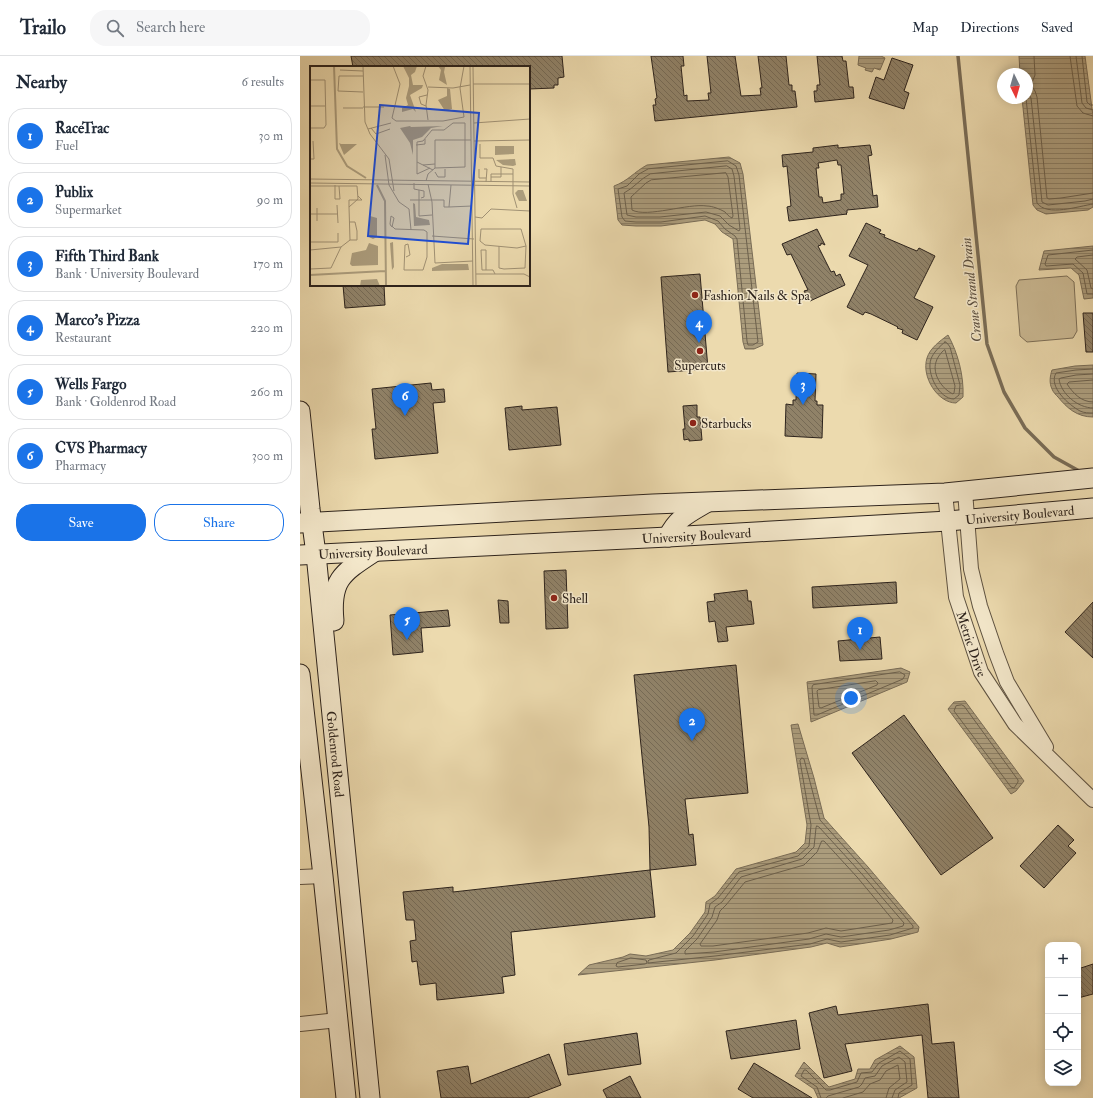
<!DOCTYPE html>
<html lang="en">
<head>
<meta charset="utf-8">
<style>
  :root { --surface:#fff; --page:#f6f6f7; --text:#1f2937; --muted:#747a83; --line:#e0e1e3; --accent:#1a73e8 }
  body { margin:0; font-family:"IM FELL Double Pica",serif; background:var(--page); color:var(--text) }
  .controls { position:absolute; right:12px; bottom:12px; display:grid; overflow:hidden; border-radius:8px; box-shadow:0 2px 10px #0003 }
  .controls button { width:36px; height:36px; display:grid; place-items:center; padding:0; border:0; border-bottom:1px solid var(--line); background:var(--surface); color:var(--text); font:20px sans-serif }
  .compass { position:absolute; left:697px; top:12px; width:36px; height:36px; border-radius:50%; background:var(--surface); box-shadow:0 2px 10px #0003; rotate:175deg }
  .you { position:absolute; left:551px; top:642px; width:14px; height:14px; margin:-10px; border:3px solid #fff; border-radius:50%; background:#1a73e8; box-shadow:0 0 0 6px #1a73e833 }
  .badge { display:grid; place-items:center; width:26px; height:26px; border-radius:50%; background:var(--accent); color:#fff; font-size:13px; font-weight:700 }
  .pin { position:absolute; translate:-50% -33px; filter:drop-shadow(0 1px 2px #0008) }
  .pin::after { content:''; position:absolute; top:21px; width:14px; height:12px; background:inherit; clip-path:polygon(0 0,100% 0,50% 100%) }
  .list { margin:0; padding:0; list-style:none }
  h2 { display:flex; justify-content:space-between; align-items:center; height:52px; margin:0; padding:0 16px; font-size:17px }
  h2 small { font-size:13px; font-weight:400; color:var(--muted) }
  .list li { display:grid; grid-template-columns:26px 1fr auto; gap:12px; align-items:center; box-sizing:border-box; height:56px; margin:0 8px 8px; padding:0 8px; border:1px solid var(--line); border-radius:16px }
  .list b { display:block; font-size:15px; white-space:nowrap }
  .list p { margin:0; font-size:13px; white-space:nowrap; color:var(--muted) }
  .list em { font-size:13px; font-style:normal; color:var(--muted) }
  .actions { display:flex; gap:8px; padding:12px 16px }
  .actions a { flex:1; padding:9px 0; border:1px solid var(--accent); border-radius:16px; text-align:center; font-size:14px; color:var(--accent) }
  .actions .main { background:var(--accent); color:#fff }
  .icon { flex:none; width:22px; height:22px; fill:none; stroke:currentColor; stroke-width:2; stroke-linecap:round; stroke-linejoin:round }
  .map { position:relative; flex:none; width:793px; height:1042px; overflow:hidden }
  header { display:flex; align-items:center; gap:24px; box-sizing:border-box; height:56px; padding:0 20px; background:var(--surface); border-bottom:1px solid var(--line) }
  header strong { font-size:19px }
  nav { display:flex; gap:22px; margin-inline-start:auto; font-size:14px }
  .search { width:280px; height:36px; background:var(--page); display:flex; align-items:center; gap:10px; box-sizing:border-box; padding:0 14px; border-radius:16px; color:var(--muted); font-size:15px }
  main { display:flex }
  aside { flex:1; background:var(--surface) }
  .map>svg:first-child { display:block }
  .grass { fill:#ccbb95; stroke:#7c6f58 }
  .water { fill:url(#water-rules); stroke:#796c56 }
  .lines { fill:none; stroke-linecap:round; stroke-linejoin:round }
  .shore { stroke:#6c604c; stroke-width:1 }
  .stream { stroke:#796c56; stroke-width:3.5 }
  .building { fill:url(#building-back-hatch); stroke:#2d231c; fill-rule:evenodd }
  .street-casing { stroke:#5d5140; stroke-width:16 }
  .secondary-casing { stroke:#2d231c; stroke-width:21 }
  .street { stroke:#f3e7ca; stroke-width:14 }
  .secondary { stroke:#f3e7ca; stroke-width:19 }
  .poi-dot { fill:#8f2418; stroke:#f3e7ca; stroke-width:1.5 }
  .labels { text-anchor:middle; stroke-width:3; stroke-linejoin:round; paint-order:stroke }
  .poi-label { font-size:13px; fill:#2d231c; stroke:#f3e7ca; text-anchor:start }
  .street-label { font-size:13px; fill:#2d231c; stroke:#f3e7ca }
  .water-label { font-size:14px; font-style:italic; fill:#594d3e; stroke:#f3e7ca }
  .inset-river { fill:none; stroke:#ab9c7c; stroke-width:2 }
  .inset-road { fill:none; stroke:#a09174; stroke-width:1 }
  .view { fill:#1d4ed8; fill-opacity:0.15; stroke:#1d4ed8; stroke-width:2 }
  .inset-edge { fill:none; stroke:#2d231c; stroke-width:2 }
</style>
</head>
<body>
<header>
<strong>Trailo</strong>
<div class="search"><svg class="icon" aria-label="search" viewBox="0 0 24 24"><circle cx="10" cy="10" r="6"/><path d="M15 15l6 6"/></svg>Search here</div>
<nav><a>Map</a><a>Directions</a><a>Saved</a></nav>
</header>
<main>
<aside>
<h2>Nearby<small>6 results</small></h2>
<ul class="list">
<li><span class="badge">1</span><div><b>RaceTrac</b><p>Fuel</p></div><em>30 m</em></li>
<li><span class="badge">2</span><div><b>Publix</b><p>Supermarket</p></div><em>90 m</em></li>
<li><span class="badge">3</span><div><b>Fifth Third Bank</b><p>Bank · University Boulevard</p></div><em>170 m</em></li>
<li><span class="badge">4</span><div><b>Marco's Pizza</b><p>Restaurant</p></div><em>220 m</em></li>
<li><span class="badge">5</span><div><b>Wells Fargo</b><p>Bank · Goldenrod Road</p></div><em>260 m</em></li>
<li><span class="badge">6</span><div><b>CVS Pharmacy</b><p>Pharmacy</p></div><em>300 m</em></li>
</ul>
<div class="actions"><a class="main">Save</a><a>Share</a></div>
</aside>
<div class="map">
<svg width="793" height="1042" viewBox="0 0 793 1042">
  <defs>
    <pattern id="water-rules" width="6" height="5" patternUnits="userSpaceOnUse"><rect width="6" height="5" fill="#ab9c7c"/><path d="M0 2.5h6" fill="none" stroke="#8c7f65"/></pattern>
    <pattern id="building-back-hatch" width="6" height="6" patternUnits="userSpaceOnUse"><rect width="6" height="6" fill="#908268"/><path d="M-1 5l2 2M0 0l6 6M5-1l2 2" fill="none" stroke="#766a55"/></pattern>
  </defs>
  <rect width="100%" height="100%" fill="#ecdaae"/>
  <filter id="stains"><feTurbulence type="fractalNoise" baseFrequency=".005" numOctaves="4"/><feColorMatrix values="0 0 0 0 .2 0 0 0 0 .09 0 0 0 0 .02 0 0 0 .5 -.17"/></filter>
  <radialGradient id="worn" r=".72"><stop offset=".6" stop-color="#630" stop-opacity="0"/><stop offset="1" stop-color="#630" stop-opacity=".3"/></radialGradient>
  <path class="grass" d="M767 220 774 226 777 275 773 282 727 286 720 280 716 230 719 224Z"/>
  <path class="water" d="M559 0H581L585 2 580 14 574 12 572 16 565 14 566 12 558 9Z
    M719 0H785L793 60V151L788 154 746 158 737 154 733 149 722 42H727V18H720Z
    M429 101 440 107 443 118 463 289 454 293H445L443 286 433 183 422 176 415 168 405 164 361 170H336L322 169 318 164 314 130C328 125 334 116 347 109Z
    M793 190V242L784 243 779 219 771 212 739 214 744 195Z
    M648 279C658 297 664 320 663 341L656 347C638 347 621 321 627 302 630 292 640 285 648 279Z
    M793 309V361C777 361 767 352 758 341 756 339 753 336 752 333 749 327 750 320 752 314L775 310Z
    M601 612 610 616 607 626 511 666 507 626Z
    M665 645 724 725 716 735 711 738 648 653 654 646Z
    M498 668 514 722 524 762 568 811 619 871 618 876 591 883 540 891 527 887 511 891 415 904 278 919 289 909 323 901 330 898 346 900 373 894 390 877 405 856 406 846 415 840 436 813 496 796 505 787 507 769 491 669Z
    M600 990 614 1001 617 1032 599 1042H518L514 1033 495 1020 504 1006 529 1031 555 1023 558 1013H570L575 1004Z"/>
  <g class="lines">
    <path class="shore" d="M734 0 735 19 731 29 735 35 737 41 747 142 749 143 761 142 793 137
      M770 0 777 50 783 57 793 60
      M776 0 782 47 786 52 793 54
      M782 0 787 46 790 49H793
      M727 35 731 42 742 146 748 149 785 145 793 143
      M726 42 737 147C747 161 779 150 793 148
      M428 105 436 110 439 119 458 286 453 289H448L447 285 437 183 435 180 425 173 418 165 405 160 361 166H336L325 165 322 161 318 133 327 130 339 118 348 113Z
      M427 110 432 113 434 120 440 173 439 175 429 169 420 160 406 156 360 161H336L327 159 324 137C334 132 340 123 350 118Z
      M426 117 428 121 433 160 432 162C428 160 427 158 425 156 420 153 412 150 407 150 388 147 347 162 332 154L331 141 346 127 351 124Z
      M793 194 748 199 745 208 746 210 773 208 783 217 787 238H793
      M793 199 777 201 775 203 787 214 791 232 793 233
      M645 286 647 287 650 291 660 329 659 339 654 343C639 343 626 317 631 303 633 297 640 290 645 286Z
      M645 294 655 330 654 337 653 338C642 333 632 318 636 306 637 302 640 298 643 295Z
      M793 313 776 314 756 317C748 331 769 349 780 355 784 357 789 357 793 357
      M793 318 776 319 761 322 759 323C761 338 778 352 793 352
      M793 324 769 326 767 328C773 337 781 346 793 346
      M600 616 605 619 603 623 517 659H514L512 631 513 629Z
      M576 625 578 627 577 629 521 652 519 651 517 635 518 634Z
      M662 649 664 650 718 724V726L714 732 711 731 654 655 656 650Z
      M502 702 504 703 520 764 565 814 613 870V872L590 879 541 886 527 883 510 888 415 900 348 907V905L349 904 376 897 393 880 408 858 410 848 418 842 439 816 498 800 509 790 511 769 500 705Z
      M517 770 519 771 561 817 604 867 603 870 589 874 541 881 526 878 509 883 414 896 385 898V895L397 883 412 861 415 851 422 846 441 821 502 803 514 791 516 772Z
      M522 785H524L557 821 593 864 592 867 541 875 526 872 508 877 413 890H401L400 888 417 864 420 855 426 849 445 826 504 809 517 796Z
      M331 902 346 904 347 907 345 908 318 911 316 910 317 907Z
      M521 1042 517 1031 501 1020 504 1014H506L526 1034H530L557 1026 561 1017 572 1016 579 1007 600 995 610 1003 612 1029 599 1037 598 1042
      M526 1042 528 1040 559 1031 562 1028 565 1022 575 1020 582 1010 599 1001 605 1006 607 1026 595 1034 592 1042
      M543 1042 563 1036 570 1028 580 1024 586 1015 598 1009 600 1023 589 1032 586 1042"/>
    <path class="stream" d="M658 0 687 288 704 336 725 372 754 401 781 416"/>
  </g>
  <path class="building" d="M51 0H262L264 21 258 22V29H254V32L229 33V11H53Z
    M351 0H383L384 10H381L384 40 387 39V45L409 44 408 37H411L407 0H435L441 40 461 39 460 32H462L458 0H486L489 29H492V35H495L497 51 355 65 353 49H356L355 43 357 42Z
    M517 0H542L543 5H546L549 31H553L554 42 515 46 514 35H517V29H520Z
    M592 2 613 9 604 35 609 37 604 53 569 42 576 21 584 24Z
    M538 89V92L570 89 572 99 568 100 573 140 577 139 578 151 547 154V157L546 158H547L489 165 487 151 491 150 487 110 483 111 482 99 513 96V92ZM537 104 538 109H541L544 138H541V144L523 147 522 141H519L516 112H519L518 107Z
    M566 167 581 174 579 177 585 179 584 181 612 193 617 195 619 192 635 200 614 242 633 251 617 284 602 277 603 274 597 272 598 271 571 258 565 256 563 259 547 251 568 209 549 200Z
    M517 173 525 189 521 187V189L518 190 531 216 534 215 536 220 540 218 545 229 510 245 504 235 508 234 491 198 487 199 482 188Z
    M400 218 408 313 368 316 361 221Z
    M43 229H84L85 249 45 252Z
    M783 257H793V296H786Z
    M497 317 516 318 515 345H517V349H523L522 382 485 380 486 348 493 349V344H496Z
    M131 327 132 334 144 333 145 346 133 347 138 397 75 403 72 373H76L72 333Z
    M397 349V361H400L402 384 389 385V383L384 384 383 373H385L383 350Z
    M222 350V354L257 351 261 389 209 394 205 352Z
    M266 514 268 572 246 573 244 515Z
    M596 526 597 547 513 552 512 531Z
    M447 534 448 545H451L454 568 426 571 428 585 418 586 415 565 409 566 407 546 415 545 414 538Z
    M198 544 208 545 209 567H200Z
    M793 546V602L765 576Z
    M148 554 150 570 121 572 123 596 93 599 90 559Z
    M580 581 582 603 540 605 538 585Z
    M436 609 448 737 385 743 389 779 393 778 396 809 350 814 349 771 334 619Z
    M604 659 693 782 641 819 552 697Z
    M758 769 774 784 768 790 776 797 744 832 720 810Z
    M350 814 355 861 211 876 215 919 202 921 204 937 137 944 136 927 120 929 117 905 112 906 110 885 116 884 114 864H106L103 836 153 831V836Z
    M793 908V938L778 942V913Z
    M628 948 632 988 654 986 659 1042H628L622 979 545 988 552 1015 524 1022 509 957 536 950 538 959Z
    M496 964 500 993 431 1003 426 975Z
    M337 977 341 1008 268 1019 264 988Z
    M249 998 261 1029 227 1042H141L137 1015 168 1010 171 1028Z
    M454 1007 512 1042H453L438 1033Z
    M330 1020 341 1042H307L303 1034Z"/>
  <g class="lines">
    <g class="street-casing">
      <g id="street">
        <path d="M665 435 671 513 680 550 696 597 707 626 746 691"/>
        <path id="s1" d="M645 437 656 541 681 616 715 668 793 744"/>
        <path d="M0 821 23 820"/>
        <path d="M0 968 38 964"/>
      </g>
    </g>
    <g class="secondary-casing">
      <g id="secondary">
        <path id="s2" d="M0 355 10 453 16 498 70 1042"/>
        <path d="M0 467 353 448 645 437 793 422"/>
        <path d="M368 481C377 462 389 457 406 447"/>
        <path id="s3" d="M0 499 368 481 648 465 793 452"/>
        <path d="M34 565C30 524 42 517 74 496"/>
        <path d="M0 618 23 820 46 1042"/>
      </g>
    </g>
    <use href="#street" class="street"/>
    <use href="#secondary" class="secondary"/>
  </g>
  <g class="poi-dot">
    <circle cx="395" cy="239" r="4"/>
    <circle cx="400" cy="295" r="4"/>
    <circle cx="393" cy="367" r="4"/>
    <circle cx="254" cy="542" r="4"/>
  </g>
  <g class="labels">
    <g class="poi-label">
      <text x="403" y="244">Fashion Nails &amp; Spa</text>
      <text x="400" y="314" text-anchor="middle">Supercuts</text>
      <text x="401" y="372">Starbucks</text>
      <text x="262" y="547">Shell</text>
    </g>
    <g class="street-label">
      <text dy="5" stroke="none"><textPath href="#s3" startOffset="721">University Boulevard</textPath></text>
      <text dy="5" stroke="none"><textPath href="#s3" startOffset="397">University Boulevard</textPath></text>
      <text dy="5" stroke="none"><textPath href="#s3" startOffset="73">University Boulevard</textPath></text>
      <text dy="5" stroke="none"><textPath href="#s1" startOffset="154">Metric Drive</textPath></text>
      <text dy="5" stroke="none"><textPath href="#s2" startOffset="345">Goldenrod Road</textPath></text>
    </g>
    <g class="water-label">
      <text transform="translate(671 234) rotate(-96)" y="5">Crane Strand Drain</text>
    </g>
  </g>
  <g transform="translate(10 10)">
    <rect width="220" height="220" fill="#ecdaae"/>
    <path d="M93 0H107L105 6 101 9 103 19H113L112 22 100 29 106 46 103 43 92 46V42L98 39 96 32 99 20V12ZM128 0H140L135 1 134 6 137 19 129 14 131 4ZM137 22 140 23 142 43 135 45 128 34 137 30ZM100 60 101 61 133 60 121 62 112 71 103 74V89L100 77 90 62ZM29 77 31 78H47L34 89ZM185 80H204V88L185 89ZM205 93 206 99 203 100 193 99 186 94ZM208 124H213L217 135H209L205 127ZM103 137 105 138 106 151 119 154 120 159 104 160ZM60 150 67 152V171L63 173 59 171ZM83 176 84 201 82 204 80 177ZM59 177 68 180V199L42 200 40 198 42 187 56 184ZM132 198H158L159 204 122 205V202ZM67 213 70 220H50L51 214Z" fill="#ab9c7c"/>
    <path class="inset-river" d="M24 0 27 83 37 100 56 112M67 119 75 135 76 220M0 209 75 205"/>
    <path class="inset-road" d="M53 0 55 56 60 68 79 93 84 125M83 0 90 18 82 52 86 55H133L154 51 150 22 154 0M116 0 113 10 118 24 116 39 118 54M160 0 163 220M163 0 166 220M30 4 53 5M53 10H29L28 25 53 26M0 14H15L16 59 14 62H0M163 18H220M118 21 143 22 160 19M0 40H15M116 40 111 38 109 31 117 29M53 41H74M33 42H53M164 57 220 53M61 62 66 68 80 63M58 63 81 57M164 75 220 74M0 76V115M170 78V92H183L186 100 203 103V128L207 142M106 79 115 78V73M75 89 79 119 89 136 99 143 101 164M0 93H4L3 75M107 96V108L120 102M113 99 125 98M169 103V112H176M174 103H177L176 116M123 104 107 96V76L113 75 122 64H134L143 57H155V74H161M125 106 128 111H135V103M181 111H191V101M0 113 220 116M116 115 118 108 125 102V74H155V101L125 102M181 116V108H203M0 117 220 120M118 118 122 136 125 197 163 195M25 119V133H30L29 120M0 120H47M109 124 114 125V131L111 132M100 134H109V124L104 123V117M27 139 28 157M39 141V134H52L48 130M139 141 162 140M7 142V155M0 148H28M122 149 109 150V134H134V141H139L141 119M165 151 172 152 181 143 220 145M39 156H45L47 165V174H40M82 161 84 152 81 150 80 158 81 160 83 161 85 163 114 164 117 166V191L113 204H94L95 179 98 178 100 189 96 191M171 163H211L216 180 207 182 175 179 170 175ZM122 170 164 173M0 176H28V167M189 180V202L194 203 215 202 216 180M0 184 31 181M0 203 21 202 31 181 40 174 39 141 48 133 47 120M176 204V184H171L172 204H183L185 208M166 208H214L220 211"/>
    <path class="view" d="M70 39 169 47 158 178 58 170Z"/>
    <rect width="220" height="220" class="inset-edge"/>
  </g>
  <rect width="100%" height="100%" filter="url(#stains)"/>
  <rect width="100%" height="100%" fill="url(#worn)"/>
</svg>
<div class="controls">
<button>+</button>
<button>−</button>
<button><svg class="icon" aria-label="locate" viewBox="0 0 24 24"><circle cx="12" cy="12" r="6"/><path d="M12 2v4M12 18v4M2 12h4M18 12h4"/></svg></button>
<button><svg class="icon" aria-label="layers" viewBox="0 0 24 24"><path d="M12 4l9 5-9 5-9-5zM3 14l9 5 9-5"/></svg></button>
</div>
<svg class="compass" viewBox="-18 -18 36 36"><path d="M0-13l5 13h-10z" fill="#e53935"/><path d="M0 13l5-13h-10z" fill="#747a83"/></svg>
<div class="you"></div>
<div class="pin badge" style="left:560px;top:594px">1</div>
<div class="pin badge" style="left:392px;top:685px">2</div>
<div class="pin badge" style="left:503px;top:349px">3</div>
<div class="pin badge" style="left:399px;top:287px">4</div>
<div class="pin badge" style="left:107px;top:584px">5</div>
<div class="pin badge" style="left:105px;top:360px">6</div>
</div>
</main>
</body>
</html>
